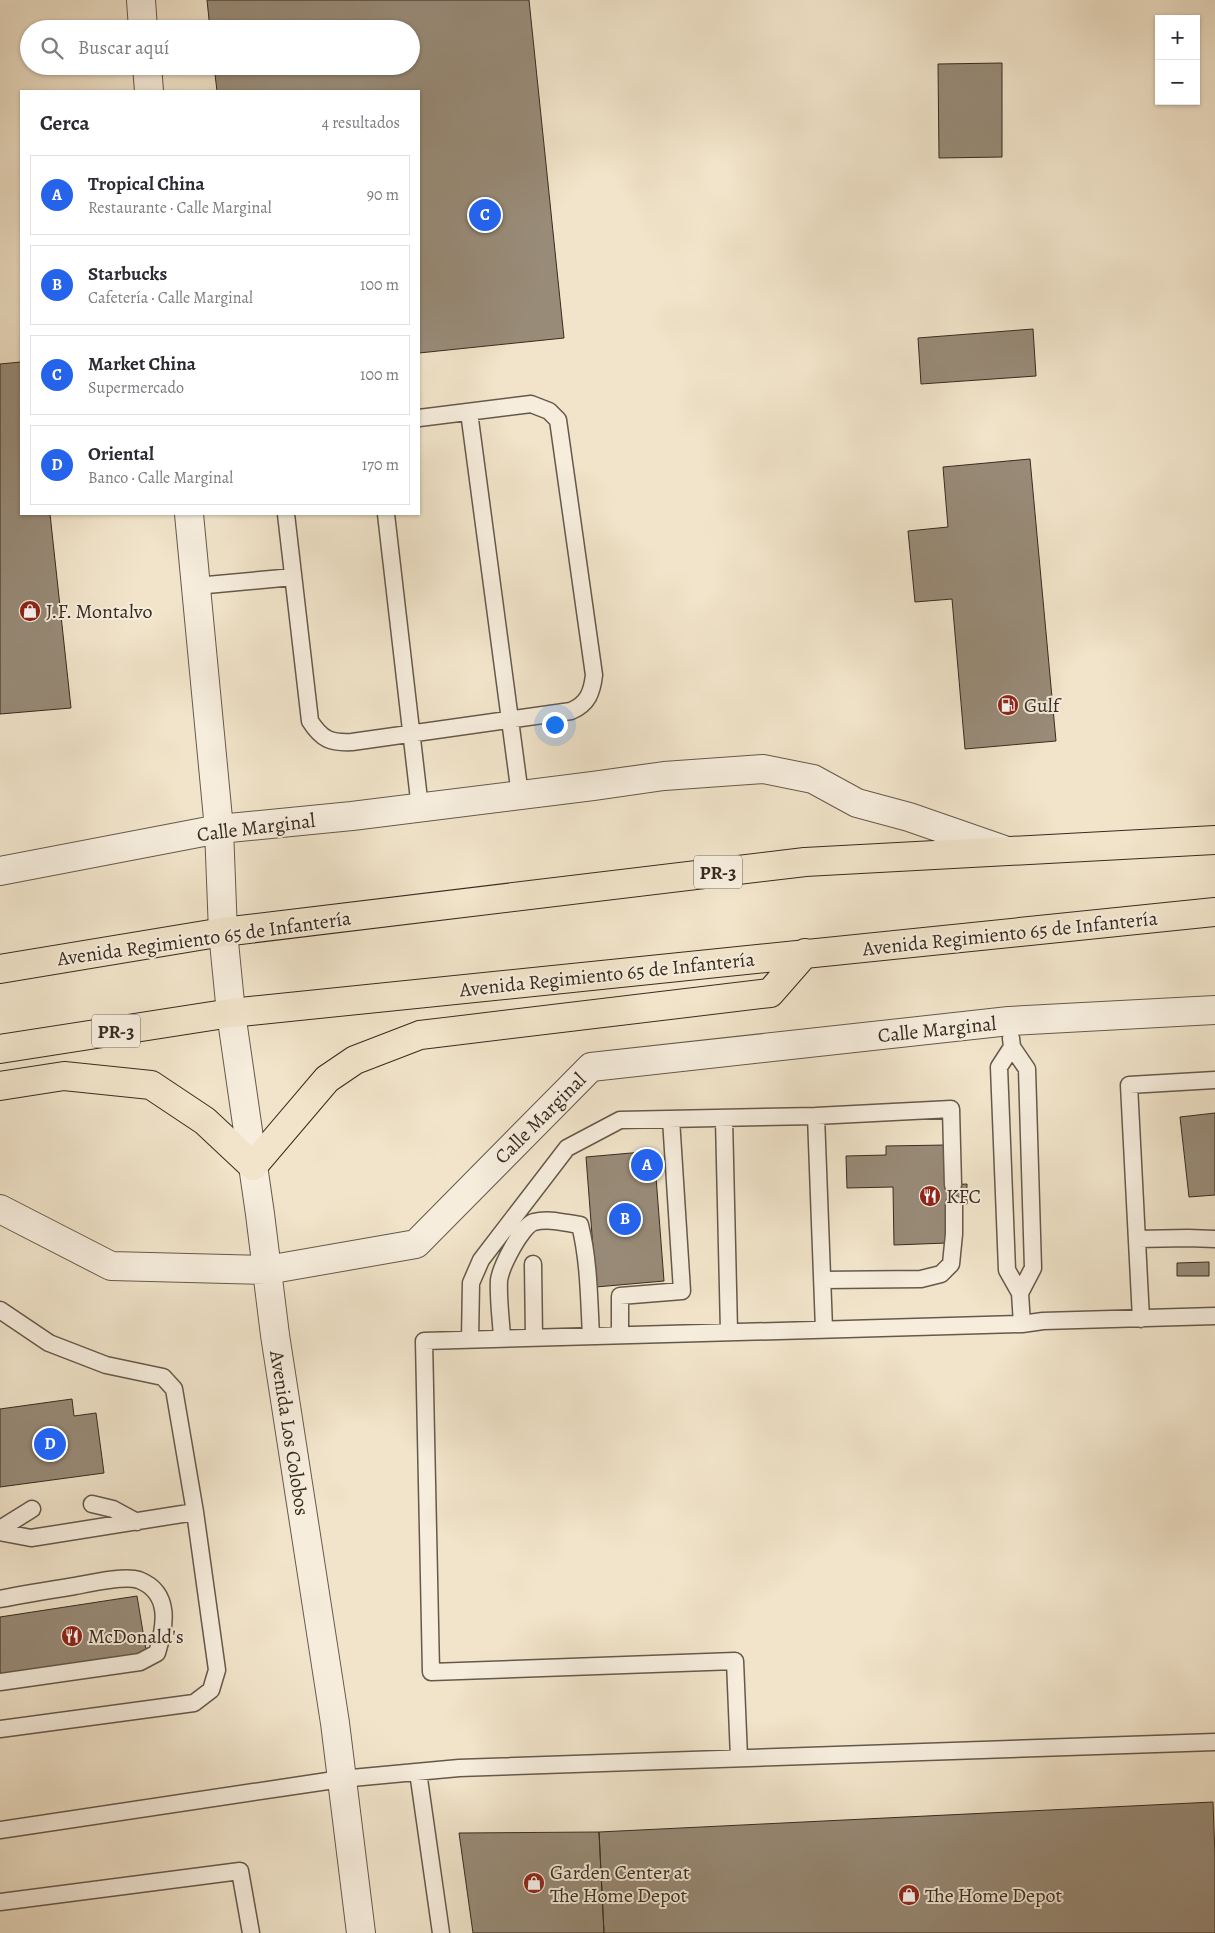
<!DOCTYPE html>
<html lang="es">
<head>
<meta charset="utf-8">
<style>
  :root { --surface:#fff; --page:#f2f2f3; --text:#2b2b33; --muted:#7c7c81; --line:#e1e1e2; --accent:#2563eb }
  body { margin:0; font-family:Alegreya,serif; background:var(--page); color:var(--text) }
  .controls { position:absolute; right:15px; top:15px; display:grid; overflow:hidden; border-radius:0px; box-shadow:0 1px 4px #0004 }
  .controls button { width:45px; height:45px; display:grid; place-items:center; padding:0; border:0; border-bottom:1px solid var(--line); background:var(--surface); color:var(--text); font:25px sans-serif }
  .you { position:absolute; left:554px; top:724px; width:18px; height:18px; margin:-12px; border:4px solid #fff; border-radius:50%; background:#1a73e8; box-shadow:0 0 0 8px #1a73e833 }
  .badge { display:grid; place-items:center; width:32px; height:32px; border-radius:50%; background:var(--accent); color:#fff; font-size:16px; font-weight:700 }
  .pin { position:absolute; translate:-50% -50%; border:2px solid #fff; box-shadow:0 1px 5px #0006 }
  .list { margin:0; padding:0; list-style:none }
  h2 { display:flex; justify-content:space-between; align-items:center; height:65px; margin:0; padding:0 20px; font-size:21px }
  h2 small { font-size:16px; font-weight:400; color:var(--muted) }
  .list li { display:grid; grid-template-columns:32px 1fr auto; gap:15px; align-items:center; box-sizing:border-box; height:80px; margin:0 10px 10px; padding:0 10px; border:1px solid var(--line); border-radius:0px }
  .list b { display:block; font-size:19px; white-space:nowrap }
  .list p { margin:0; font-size:16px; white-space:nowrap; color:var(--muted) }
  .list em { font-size:16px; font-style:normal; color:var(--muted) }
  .icon { flex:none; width:28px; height:28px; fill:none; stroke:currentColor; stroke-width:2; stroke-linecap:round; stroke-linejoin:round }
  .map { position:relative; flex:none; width:1215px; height:1933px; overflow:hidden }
  .search { position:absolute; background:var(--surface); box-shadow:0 1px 4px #0004; left:20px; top:20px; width:400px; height:55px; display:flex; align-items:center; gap:12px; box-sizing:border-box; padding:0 18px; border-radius:28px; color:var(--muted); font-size:19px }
  .panel { position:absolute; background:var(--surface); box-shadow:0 1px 4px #0004; left:20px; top:90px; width:400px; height:425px; border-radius:0px }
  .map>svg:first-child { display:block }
  .building { fill:#988b78; stroke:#372b20 }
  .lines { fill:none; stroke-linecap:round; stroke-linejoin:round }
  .service-casing { stroke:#66594a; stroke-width:19 }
  .minor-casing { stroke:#66594a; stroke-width:30 }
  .primary-casing { stroke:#372b20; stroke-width:30 }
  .service { stroke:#f6eddd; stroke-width:16 }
  .minor { stroke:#f6eddd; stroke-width:28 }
  .primary { stroke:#f1e4ca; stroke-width:28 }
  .labels { text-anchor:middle; stroke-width:4; stroke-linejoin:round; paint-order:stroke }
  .shield { fill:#f6eddd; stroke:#706559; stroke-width:1 }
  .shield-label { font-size:19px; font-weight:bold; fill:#372b20 }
  .poi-label { font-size:20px; fill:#372b20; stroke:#f6eddd; text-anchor:start }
  .street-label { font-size:20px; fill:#372b20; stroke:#f6eddd }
</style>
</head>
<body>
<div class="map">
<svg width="1215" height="1933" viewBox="0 0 1215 1933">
  <rect width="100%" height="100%" fill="#f1e4ca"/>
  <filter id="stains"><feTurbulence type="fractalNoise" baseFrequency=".004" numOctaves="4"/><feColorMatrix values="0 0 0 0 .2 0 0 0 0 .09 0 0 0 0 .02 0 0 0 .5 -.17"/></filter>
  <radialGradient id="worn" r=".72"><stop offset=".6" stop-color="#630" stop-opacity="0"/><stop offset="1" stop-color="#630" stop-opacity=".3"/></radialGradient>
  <path class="building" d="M207 0H529L564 338 419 353V91H217L214 66H411V29H210Z
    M1002 63V157L939 158 938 64Z
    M1033 329 1036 376 921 384 918 338Z
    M21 362V514H50L71 708 0 714V364Z
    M1030 459 1056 741 965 749 952 599 915 602 908 531 948 527 943 467Z
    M1215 1113V1195L1189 1197 1180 1117Z
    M946 1145 947 1185 967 1184V1204H946L947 1243 894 1245 893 1187 847 1188 846 1156 886 1155V1146Z
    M654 1151 664 1281 596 1287 586 1157Z
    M1209 1262V1276H1177V1263Z
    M72 1399 74 1416 96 1413 104 1473 0 1487V1409Z
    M137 1596 147 1656 0 1679V1617Z
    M1213 1802 1215 1856V1933H604L599 1832Z
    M599 1832 604 1933H473L459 1833Z"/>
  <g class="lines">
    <g class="service-casing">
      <path id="service" d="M469 412 520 795
        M286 514 310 721C322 740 331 743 352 742L571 711C588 704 592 692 594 675L558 420 549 411 531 404 419 418
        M386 514 420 808
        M196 586 293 577
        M1011 1038 1012 1047 1027 1069 1033 1268 1020 1293
        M1012 1047 999 1067 1007 1270 1020 1293 1022 1324
        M724 1119 729 1331
        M1137 1239 1188 1238 1215 1239
        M533 1264 534 1338
        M822 1280 921 1279 941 1274 951 1264 954 1234V1204
        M0 1310 49 1343 106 1365 163 1377 174 1389 195 1512 31 1538 0 1532
        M1141 1319 1129 1085 1215 1080
        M824 1329 816 1116 951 1109 953 1185
        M620 1335V1296L682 1291 671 1119
        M502 1338C501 1319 498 1299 499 1280 501 1267 521 1226 534 1222 549 1218 565 1223 580 1225 589 1261 589 1299 591 1336
        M470 1339 471 1283 481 1260 567 1148 620 1120 816 1116
        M92 1504 113 1509 137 1522
        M0 1529 32 1509
        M0 1599C25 1594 50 1590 75 1586 91 1583 125 1575 139 1580 172 1593 165 1627 157 1653L140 1662 0 1682
        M0 1729 194 1703 211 1690 217 1670 195 1512
        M739 1758 735 1661 431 1672 424 1341 1022 1324 1043 1321 1215 1316
        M418 1772 441 1933
        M0 1830 341 1779 459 1768 1215 1742
        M0 1902 240 1871 251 1933"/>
    </g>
    <g class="minor-casing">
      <path id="minor" d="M141 0 143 29
        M147 66 149 91
        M189 514 219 829 223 932 231 1013 260 1214 275 1335 335 1723 361 1933
        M0 871 219 829 352 816 593 786 664 776 763 769 813 779 857 803 909 817 1007 851
        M0 1209 111 1266 267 1270 416 1244 591 1067 1009 1021 1215 1010"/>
    </g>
    <g class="primary-casing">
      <path id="primary" d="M0 969 223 932 805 862 1215 840
        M0 1049 231 1013 1215 912
        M0 1086 64 1076 151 1085 205 1121 253 1166 327 1079 355 1060 420 1035 770 993 805 953"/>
    </g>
    <use href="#service" class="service"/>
    <use href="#minor" class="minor"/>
    <use href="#primary" class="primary"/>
  </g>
  <defs>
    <g id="shop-disc" transform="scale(1.125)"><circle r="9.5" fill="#8f2418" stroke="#f6eddd"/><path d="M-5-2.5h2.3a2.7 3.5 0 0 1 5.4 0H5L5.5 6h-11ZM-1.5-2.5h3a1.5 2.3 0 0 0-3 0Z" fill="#fff"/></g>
    <g id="fuel-disc" transform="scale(1.125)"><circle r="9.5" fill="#8f2418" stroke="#f6eddd"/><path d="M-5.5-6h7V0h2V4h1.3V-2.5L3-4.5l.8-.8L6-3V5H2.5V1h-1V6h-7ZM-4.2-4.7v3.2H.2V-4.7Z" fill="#fff"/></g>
    <g id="restaurant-disc" transform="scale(1.125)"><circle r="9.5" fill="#8f2418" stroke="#f6eddd"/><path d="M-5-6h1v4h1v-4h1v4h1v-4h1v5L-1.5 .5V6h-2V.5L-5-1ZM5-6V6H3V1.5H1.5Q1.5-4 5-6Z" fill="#fff"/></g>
  </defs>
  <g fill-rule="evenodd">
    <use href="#shop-disc" x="30" y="611"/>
    <use href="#fuel-disc" x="1008" y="705"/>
    <use href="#restaurant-disc" x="930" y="1196"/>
    <use href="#restaurant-disc" x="72" y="1636"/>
    <use href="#shop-disc" x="534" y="1883"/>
    <use href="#shop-disc" x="909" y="1895"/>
  </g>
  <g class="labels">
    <g class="shield">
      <rect x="694" y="855.5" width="48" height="33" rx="4"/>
      <rect x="92" y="1014.5" width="48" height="33" rx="4"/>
    </g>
    <g class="shield-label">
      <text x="718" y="879">PR-3</text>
      <text x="116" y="1038">PR-3</text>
    </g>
    <g class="poi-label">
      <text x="46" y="618">J.F. Montalvo</text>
      <text x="1024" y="712">Gulf</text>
      <text x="946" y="1203">KFC</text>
      <text x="88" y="1643">McDonald's</text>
      <text x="550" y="1879">Garden Center at<tspan x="550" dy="23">The Home Depot</tspan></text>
      <text x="925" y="1902">The Home Depot</text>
    </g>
    <g class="street-label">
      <text transform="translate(256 827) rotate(-7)" y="7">Calle Marginal</text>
      <text transform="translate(1010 933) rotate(-6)" y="7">Avenida Regimiento 65 de Infantería</text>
      <text transform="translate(204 938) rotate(-8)" y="7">Avenida Regimiento 65 de Infantería</text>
      <text transform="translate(607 974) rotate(-6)" y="7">Avenida Regimiento 65 de Infantería</text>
      <text transform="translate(937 1029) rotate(-6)" y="7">Calle Marginal</text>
      <text transform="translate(540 1118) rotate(-45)" y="7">Calle Marginal</text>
      <text transform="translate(290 1433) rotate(81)" y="7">Avenida Los Colobos</text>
    </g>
  </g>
  <rect width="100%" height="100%" filter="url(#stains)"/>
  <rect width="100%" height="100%" fill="url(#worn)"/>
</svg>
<div class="controls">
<button>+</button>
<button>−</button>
</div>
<div class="you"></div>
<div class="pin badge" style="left:647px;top:1165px">A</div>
<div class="pin badge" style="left:625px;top:1219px">B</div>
<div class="pin badge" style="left:485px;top:215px">C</div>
<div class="pin badge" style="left:50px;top:1444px">D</div>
<div class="search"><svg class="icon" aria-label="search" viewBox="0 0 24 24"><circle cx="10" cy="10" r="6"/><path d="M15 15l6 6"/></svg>Buscar aquí</div>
<section class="panel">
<h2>Cerca<small>4 resultados</small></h2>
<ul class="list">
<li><span class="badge">A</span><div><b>Tropical China</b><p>Restaurante · Calle Marginal</p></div><em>90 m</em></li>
<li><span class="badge">B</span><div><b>Starbucks</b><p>Cafetería · Calle Marginal</p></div><em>100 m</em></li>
<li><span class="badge">C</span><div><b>Market China</b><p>Supermercado</p></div><em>100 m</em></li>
<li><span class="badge">D</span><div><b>Oriental</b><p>Banco · Calle Marginal</p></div><em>170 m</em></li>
</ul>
</section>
</div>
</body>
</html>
